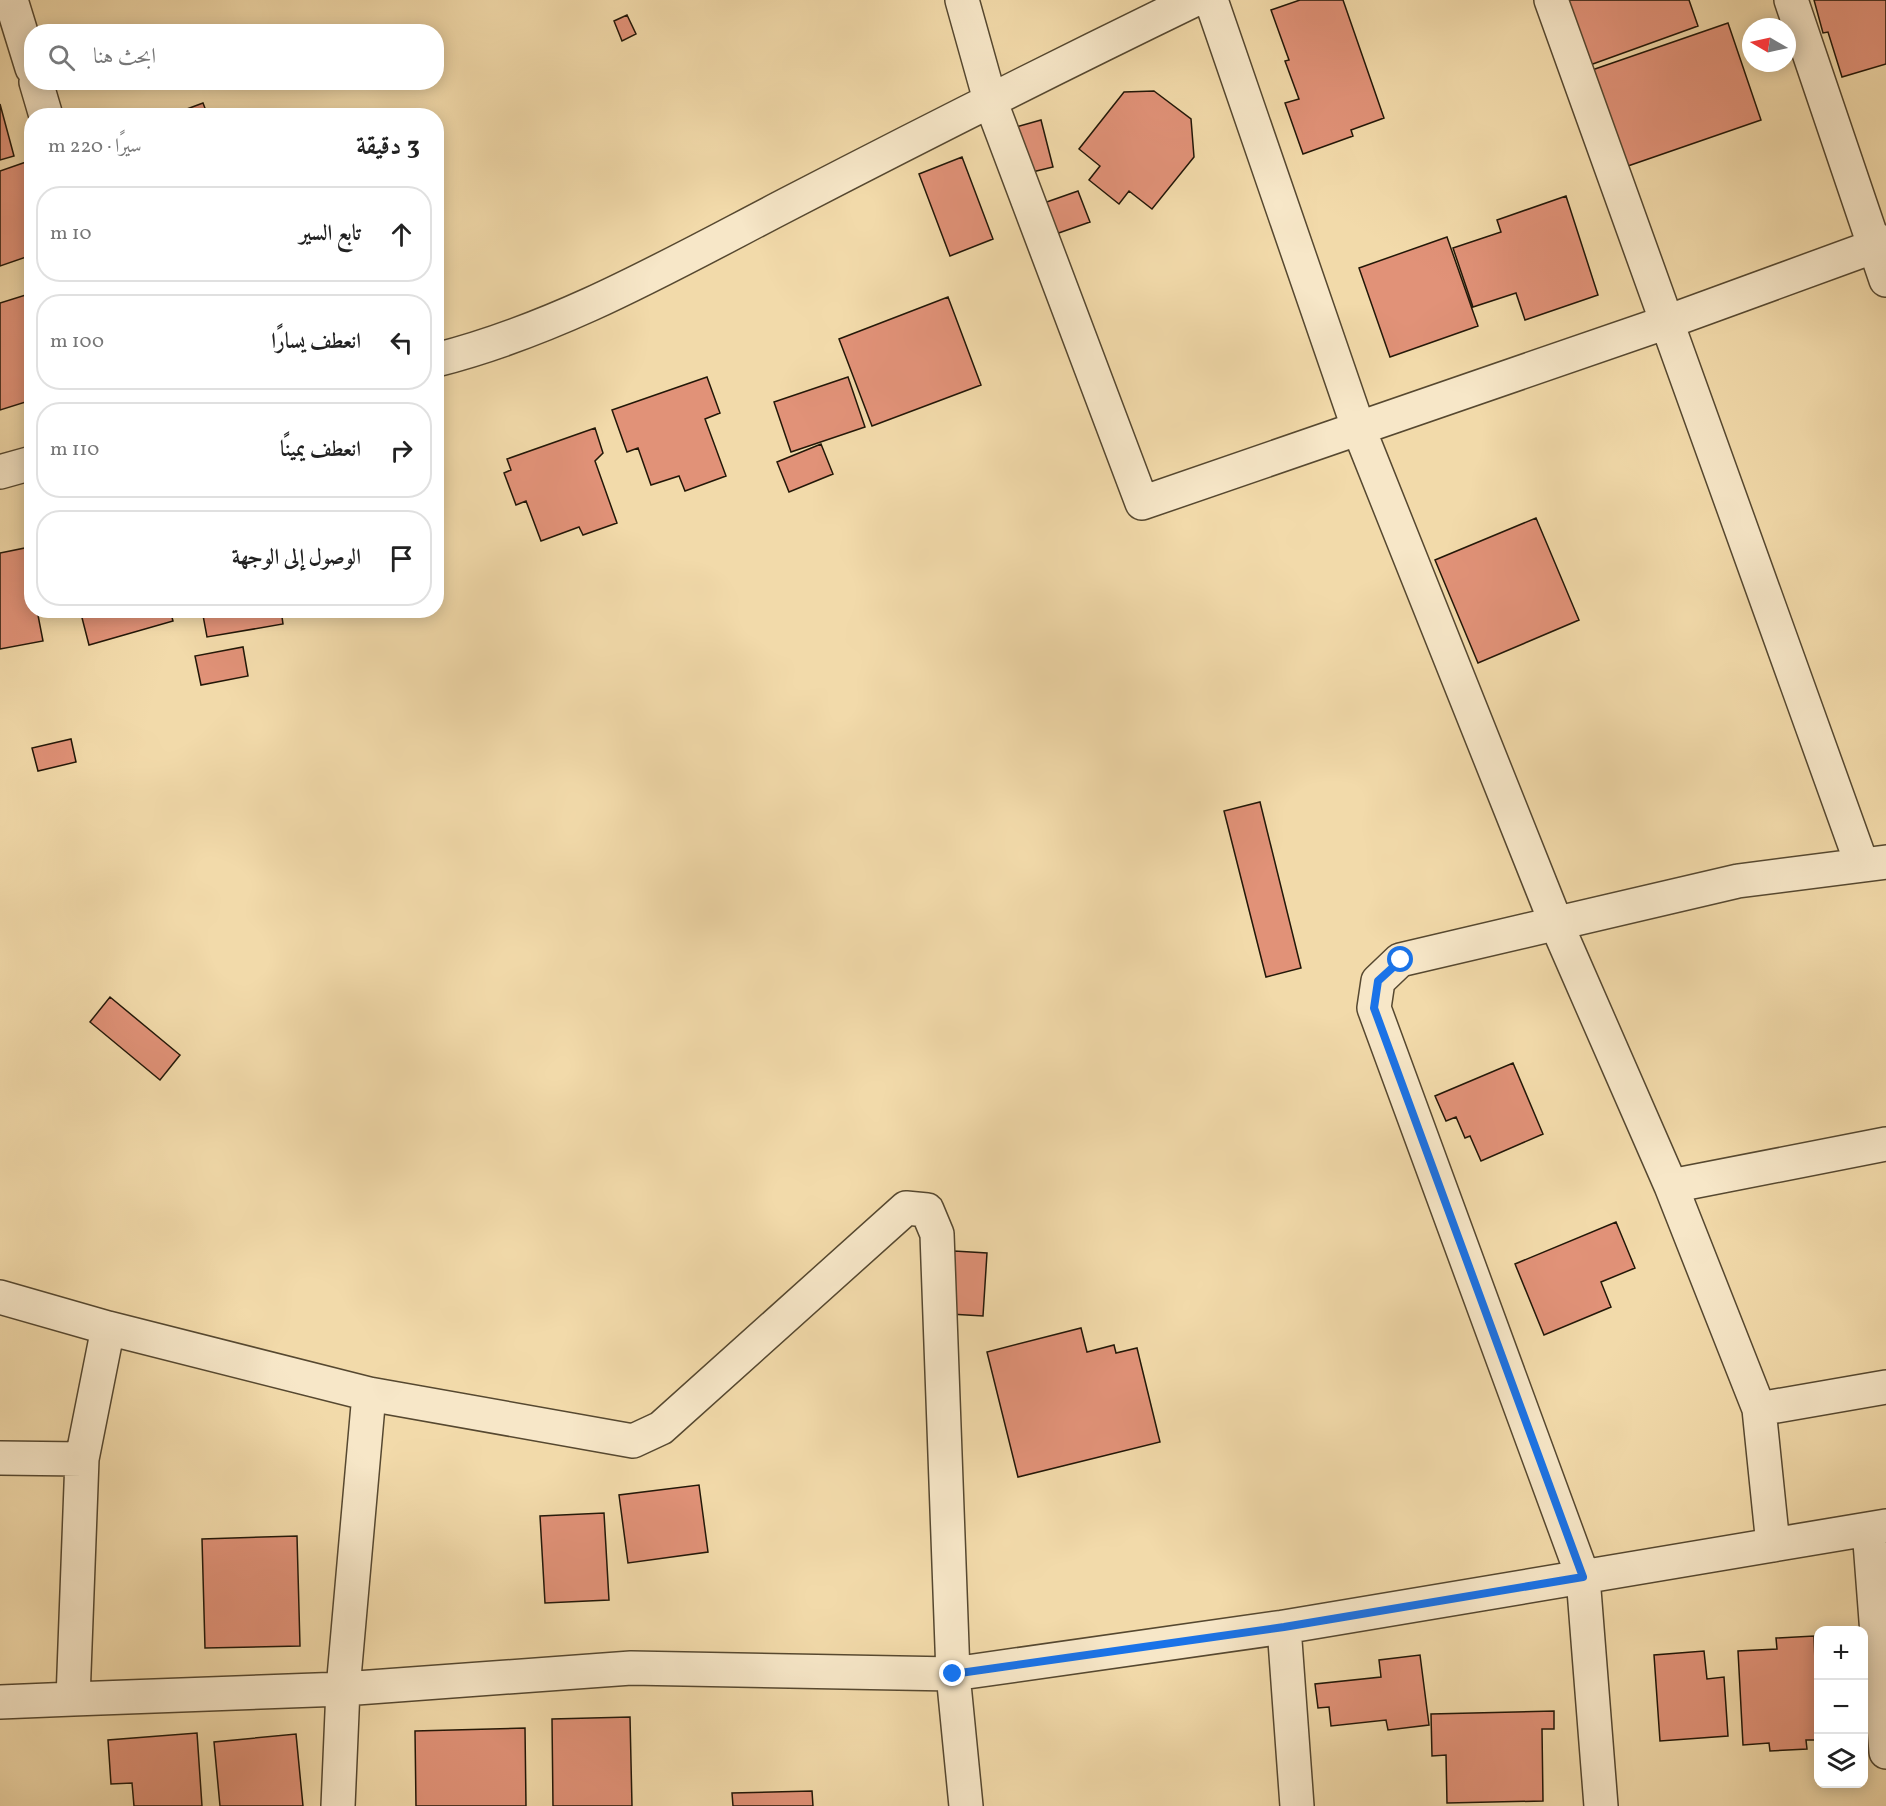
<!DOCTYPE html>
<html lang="ar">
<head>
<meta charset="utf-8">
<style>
  :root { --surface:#fff; --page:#f6f6f6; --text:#222; --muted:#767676; --line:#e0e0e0 }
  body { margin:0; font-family:Vollkorn,Amiri,serif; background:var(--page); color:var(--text); direction:rtl }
  .controls { position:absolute; right:18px; bottom:18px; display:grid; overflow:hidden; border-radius:12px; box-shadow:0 3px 15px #0003 }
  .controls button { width:54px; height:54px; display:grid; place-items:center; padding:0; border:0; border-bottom:2px solid var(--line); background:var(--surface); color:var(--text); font:30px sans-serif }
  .compass { position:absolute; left:1742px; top:18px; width:54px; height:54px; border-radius:50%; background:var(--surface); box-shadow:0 3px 15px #0003; rotate:279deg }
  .stop { position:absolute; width:18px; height:18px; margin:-14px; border:4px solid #1a73e8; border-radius:50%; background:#fff }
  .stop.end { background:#1a73e8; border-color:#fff; box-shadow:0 2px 6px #0008 }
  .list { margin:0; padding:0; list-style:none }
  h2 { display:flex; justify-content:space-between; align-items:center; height:78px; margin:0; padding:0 24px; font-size:26px }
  h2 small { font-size:20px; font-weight:400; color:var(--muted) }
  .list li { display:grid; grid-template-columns:39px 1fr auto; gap:18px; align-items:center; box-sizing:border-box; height:96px; margin:0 12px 12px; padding:0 12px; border:2px solid var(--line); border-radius:24px }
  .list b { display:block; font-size:22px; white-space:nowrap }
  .list em { font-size:20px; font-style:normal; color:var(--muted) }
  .icon { flex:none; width:33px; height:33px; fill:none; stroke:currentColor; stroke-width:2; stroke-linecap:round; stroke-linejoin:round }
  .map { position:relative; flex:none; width:1886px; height:1806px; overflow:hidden; direction:ltr }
  .search { position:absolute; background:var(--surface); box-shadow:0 3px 15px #0003; left:24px; top:24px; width:420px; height:66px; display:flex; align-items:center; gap:15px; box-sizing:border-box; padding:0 21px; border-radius:24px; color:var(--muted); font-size:22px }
  .panel { position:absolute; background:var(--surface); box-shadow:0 3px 15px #0003; left:24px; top:108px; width:420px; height:510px; border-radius:24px; direction:rtl }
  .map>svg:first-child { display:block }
  .building { fill:#e19278; stroke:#221708; stroke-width:1.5 }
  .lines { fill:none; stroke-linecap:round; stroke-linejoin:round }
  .minor-casing { stroke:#564830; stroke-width:36 }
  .minor { stroke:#f7e7c8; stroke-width:33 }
  .route { stroke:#1a73e8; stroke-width:8 }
</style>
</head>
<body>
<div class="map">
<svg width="1886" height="1806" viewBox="0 0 1886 1806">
  <rect width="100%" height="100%" fill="#f2daaa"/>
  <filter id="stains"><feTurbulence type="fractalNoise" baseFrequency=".00333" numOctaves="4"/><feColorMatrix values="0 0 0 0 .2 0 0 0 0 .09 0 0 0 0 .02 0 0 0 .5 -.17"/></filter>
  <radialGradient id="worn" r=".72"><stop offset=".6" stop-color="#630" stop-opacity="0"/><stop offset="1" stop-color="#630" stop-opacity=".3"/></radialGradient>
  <path class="building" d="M1300 0H1343L1384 118 1351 130 1353 136 1303 154 1285 103 1299 99 1285 61 1289 60 1271 10Z
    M1567 0H1689L1698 26 1590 65Z
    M1814 0H1886V64L1842 77 1828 32 1823 33Z
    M627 15 636 34 622 41 614 21Z
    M1728 23 1761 120 1625 167 1592 70Z
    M1154 91 1191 119 1194 157 1152 209 1129 191 1119 204 1089 180 1100 166 1079 149 1124 92Z
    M203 103 208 116H168Z
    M0 104 14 156 0 160Z
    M1041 120 1053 167 1028 173 1016 127Z
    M962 157 993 239 950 256 919 174Z
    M26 162 32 179V255L0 266V171Z
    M1078 191 1090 222 1053 235 1041 204Z
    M1566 196 1598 295 1525 320 1516 293 1473 307 1453 248 1501 232 1497 220Z
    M1447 237 1478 326 1390 357 1359 268Z
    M32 293V400L0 410V303Z
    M948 297 981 385 872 426 839 339Z
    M707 377 720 413 705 419 726 476 685 491 679 476 651 485 638 448 627 452 612 410Z
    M848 377 865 427 791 452 774 402Z
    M595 428 603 453 595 461 617 523 583 535 579 527 541 541 526 501 516 505 504 473 511 470 507 459Z
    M821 444 833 474 789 492 777 462Z
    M1536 518 1579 620 1478 663 1435 560Z
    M25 548 32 582V610H37L43 641 0 649V553Z
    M80 610H170L173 621 89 645Z
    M202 610H281L283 624 207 637Z
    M243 647 248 676 201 685 195 656Z
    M71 739 76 762 38 771 32 748Z
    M1260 802 1301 968 1266 977 1224 811Z
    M110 997 180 1055 160 1080 90 1022Z
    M1513 1063 1543 1134 1481 1161 1470 1136 1465 1138 1456 1117 1446 1121 1435 1096Z
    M1616 1222 1635 1268 1601 1282 1611 1307 1544 1335 1515 1264Z
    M954 1251 987 1253 983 1316 950 1314Z
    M1081 1328 1087 1352 1114 1345 1116 1353 1137 1348 1160 1442 1018 1477 987 1352Z
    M699 1485 708 1552 628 1563 619 1495Z
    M604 1513 609 1600 545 1603 540 1516Z
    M297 1536 300 1646 205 1648 202 1539Z
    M1814 1636 1818 1740H1806L1807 1749 1770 1751 1769 1743 1743 1745 1738 1651 1777 1649 1776 1638Z
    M1704 1651 1707 1679 1724 1677 1728 1736 1660 1741 1654 1655Z
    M1420 1655 1429 1725 1388 1730 1386 1720 1331 1726 1329 1707 1318 1708 1315 1684 1381 1677 1379 1660Z
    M1554 1711V1729H1542L1543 1801 1447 1803 1446 1755 1432 1756 1431 1714Z
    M630 1717 632 1806H553L552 1719Z
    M525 1728 526 1806H416L415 1731Z
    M197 1733 202 1806H134L132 1783 111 1784 108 1740Z
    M296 1734 303 1806H220L214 1742Z
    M812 1791 813 1806H733L732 1793Z"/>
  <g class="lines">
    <g class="minor-casing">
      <path id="minor" d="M11 0 32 68
        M962 0 990 100 1142 503 1667 322 1886 242
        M1211 0 1358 427 1556 923 1671 1186 1759 1409 1773 1545
        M1551 0 1862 865
        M1791 0 1886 280
        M36 82 46 116
        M436 360C562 328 674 263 788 204 923 134 1058 66 1194 0
        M0 472 32 463
        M1671 1186 1886 1144
        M0 1297 108 1328 82 1459 0 1458
        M108 1328 369 1394 633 1441 661 1428 906 1208 927 1210 937 1234 953 1674 631 1668 343 1689 369 1394
        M1759 1409 1886 1387
        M82 1459 73 1699 343 1689 338 1806
        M1869 1529 1886 1752
        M1284 1627 1297 1806
        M0 1702 73 1699
        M966 1806 953 1674 1284 1627 1886 1526
        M1601 1806 1583 1577 1374 1008 1378 981 1400 960 1738 881 1886 862"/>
    </g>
    <use href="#minor" class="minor"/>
  </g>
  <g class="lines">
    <path class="route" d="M953 1674 1284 1627 1583 1577 1374 1008 1378 981 1401 960"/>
  </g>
  <rect width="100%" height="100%" filter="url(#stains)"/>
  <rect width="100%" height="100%" fill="url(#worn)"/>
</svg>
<div class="controls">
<button>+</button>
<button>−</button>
<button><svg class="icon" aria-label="layers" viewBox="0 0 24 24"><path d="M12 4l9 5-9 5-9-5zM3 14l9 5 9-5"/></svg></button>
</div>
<svg class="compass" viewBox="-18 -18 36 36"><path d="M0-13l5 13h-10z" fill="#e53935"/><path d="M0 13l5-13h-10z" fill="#767676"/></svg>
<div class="stop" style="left:1401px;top:960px"></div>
<div class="stop end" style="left:953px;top:1674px"></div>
<div class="search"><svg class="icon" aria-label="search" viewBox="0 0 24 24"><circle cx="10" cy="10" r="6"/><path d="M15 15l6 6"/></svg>ابحث هنا</div>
<section class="panel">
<h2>3 دقيقة<small>سيرًا · 220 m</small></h2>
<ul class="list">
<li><svg class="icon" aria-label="ahead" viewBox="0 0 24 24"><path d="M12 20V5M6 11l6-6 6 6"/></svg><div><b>تابع السير</b></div><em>10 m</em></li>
<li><svg class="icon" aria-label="left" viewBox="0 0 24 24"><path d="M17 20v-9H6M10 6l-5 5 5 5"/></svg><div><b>انعطف يسارًا</b></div><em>100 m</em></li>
<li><svg class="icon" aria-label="right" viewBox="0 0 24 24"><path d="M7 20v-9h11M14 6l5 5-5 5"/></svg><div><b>انعطف يمينًا</b></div><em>110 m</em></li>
<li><svg class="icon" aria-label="arrive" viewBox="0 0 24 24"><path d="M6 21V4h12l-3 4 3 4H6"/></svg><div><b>الوصول إلى الوجهة</b></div></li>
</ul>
</section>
</div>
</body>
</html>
